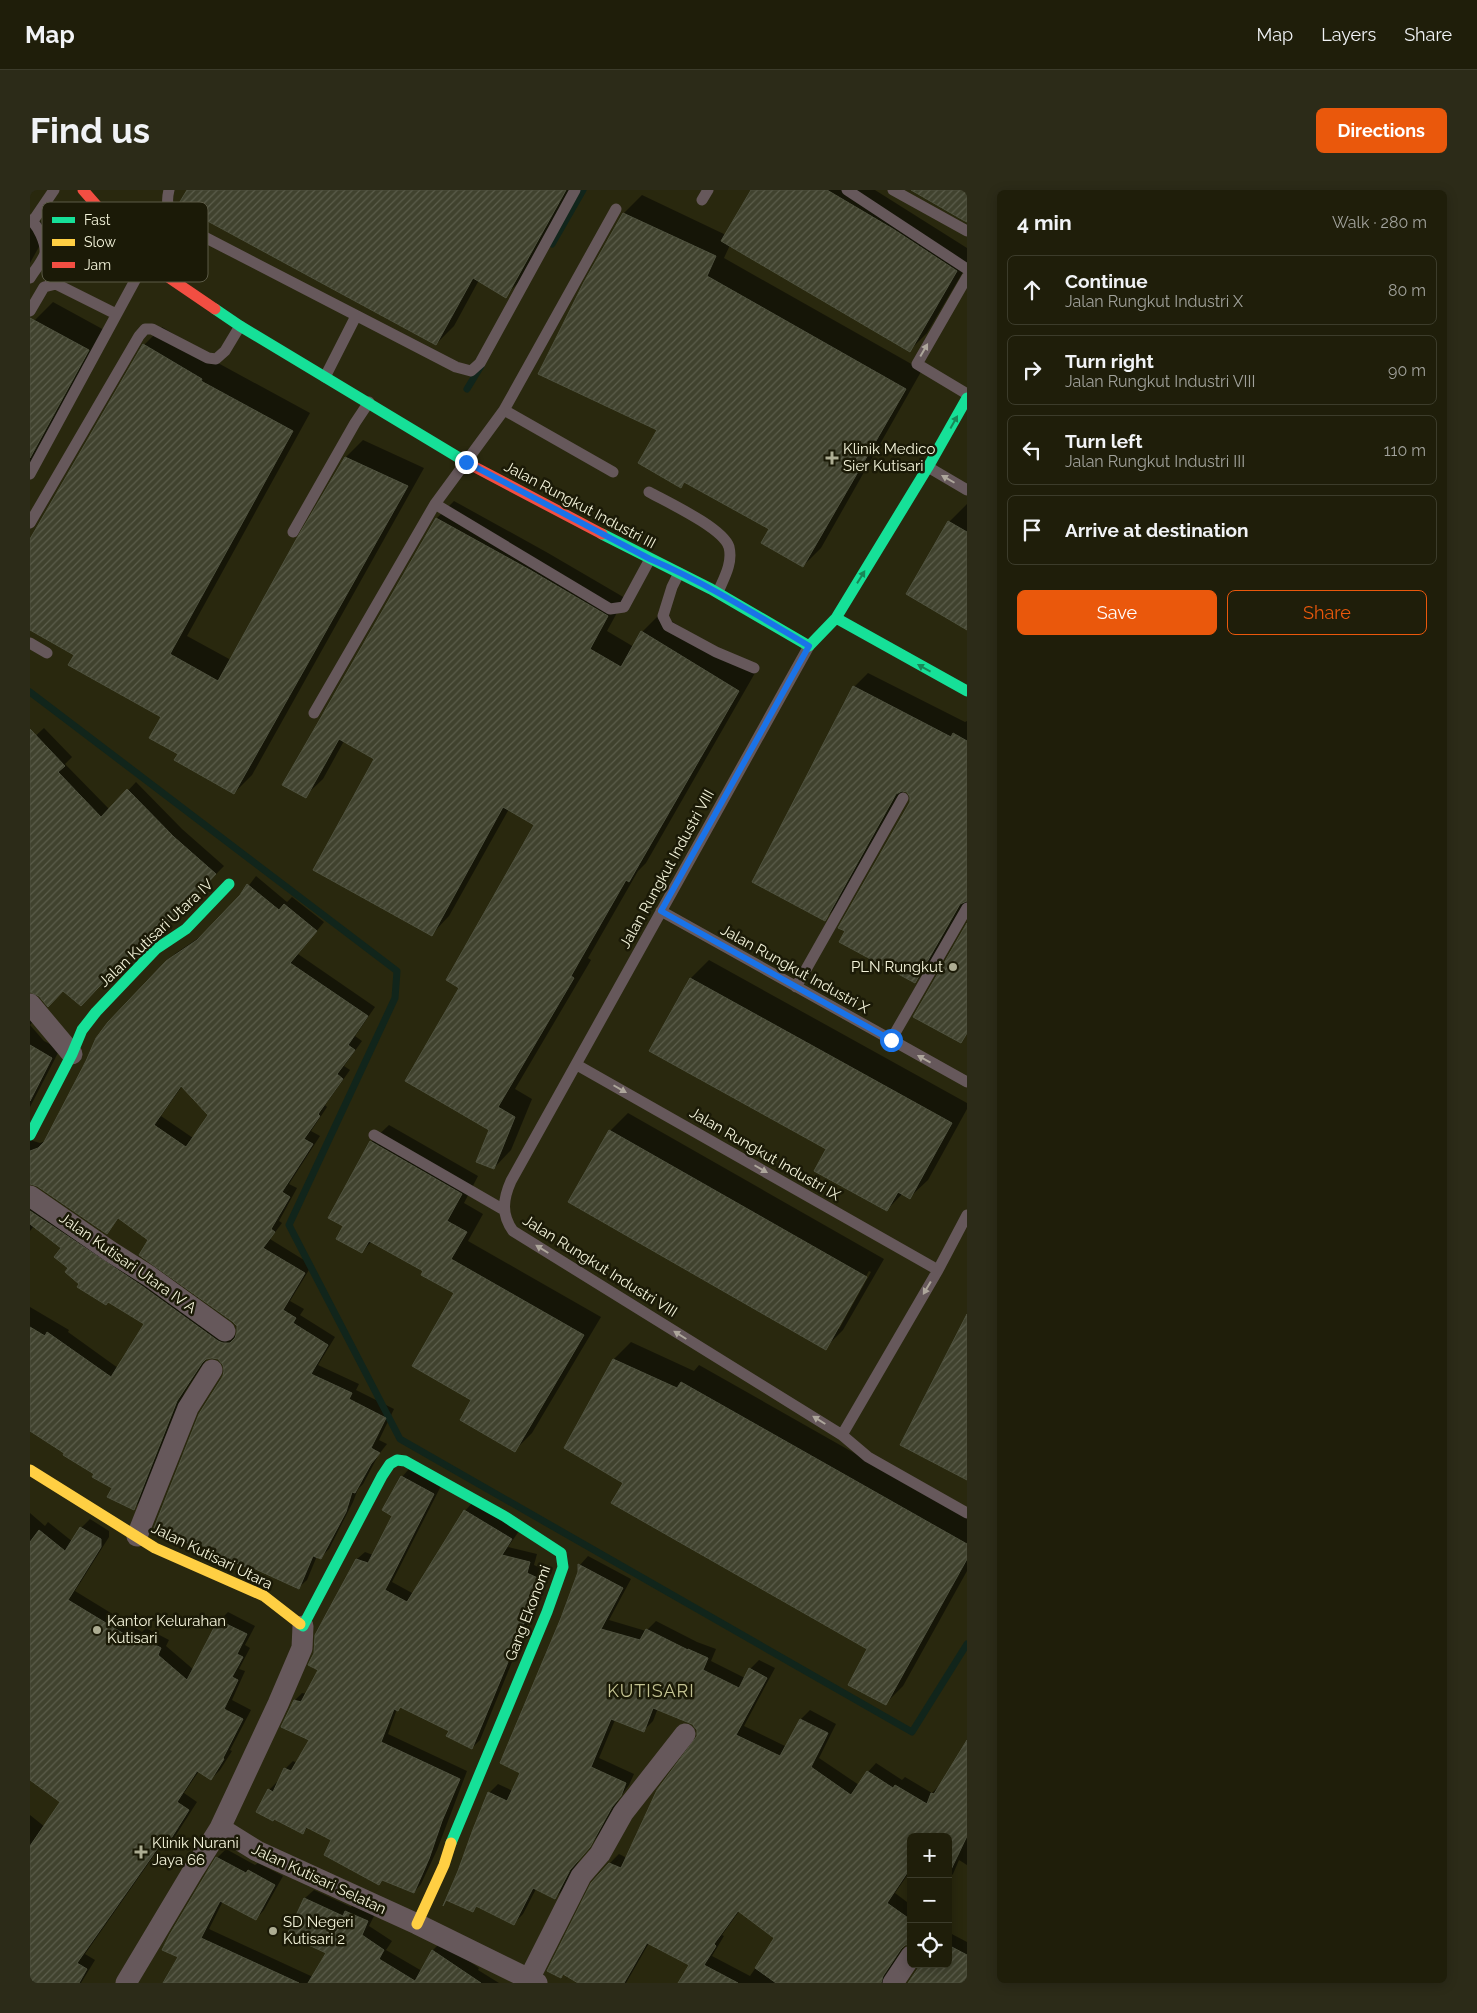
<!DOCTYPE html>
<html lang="en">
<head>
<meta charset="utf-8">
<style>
  :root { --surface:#1f1e0a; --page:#2c2b18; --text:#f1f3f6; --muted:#a1a29c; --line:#3c3c2b; --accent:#ea580c }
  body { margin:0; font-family:Raleway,sans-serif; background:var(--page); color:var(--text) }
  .controls { position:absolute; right:15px; bottom:15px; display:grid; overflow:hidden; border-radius:8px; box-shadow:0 2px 12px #0003 }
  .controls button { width:45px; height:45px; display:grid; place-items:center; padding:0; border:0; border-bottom:1px solid var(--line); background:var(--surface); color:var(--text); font:25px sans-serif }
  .stop { position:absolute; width:15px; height:15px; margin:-11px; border:4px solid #1a73e8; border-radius:50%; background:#fff }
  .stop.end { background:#1a73e8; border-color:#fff; box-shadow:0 1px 5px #0008 }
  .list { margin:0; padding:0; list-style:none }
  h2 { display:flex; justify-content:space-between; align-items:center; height:65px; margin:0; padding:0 20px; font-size:21px }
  h2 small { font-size:16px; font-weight:400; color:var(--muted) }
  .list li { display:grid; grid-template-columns:32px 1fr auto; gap:15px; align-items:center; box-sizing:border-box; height:70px; margin:0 10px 10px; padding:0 10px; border:1px solid var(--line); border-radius:8px }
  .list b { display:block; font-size:19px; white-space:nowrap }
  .list p { margin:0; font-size:16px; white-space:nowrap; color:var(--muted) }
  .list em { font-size:16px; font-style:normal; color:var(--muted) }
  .actions { display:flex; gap:10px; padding:15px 20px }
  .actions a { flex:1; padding:11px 0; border:1px solid var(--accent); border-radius:8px; text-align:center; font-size:18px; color:var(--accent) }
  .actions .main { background:var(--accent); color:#fff }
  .icon { flex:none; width:28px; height:28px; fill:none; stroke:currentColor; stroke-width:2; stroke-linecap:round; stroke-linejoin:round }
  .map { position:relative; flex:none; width:937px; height:1793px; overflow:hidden; border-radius:8px }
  header { display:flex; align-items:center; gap:30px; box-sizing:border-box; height:70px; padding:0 25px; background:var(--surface); border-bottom:1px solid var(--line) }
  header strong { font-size:24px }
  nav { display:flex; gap:28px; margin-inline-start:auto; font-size:18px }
  .intro { display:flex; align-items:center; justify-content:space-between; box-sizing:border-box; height:120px; padding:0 30px }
  h1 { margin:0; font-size:35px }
  .button { padding:12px 22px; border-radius:8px; background:var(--accent); color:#fff; font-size:18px; font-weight:700 }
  main { display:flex; gap:30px; padding:0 30px }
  aside { flex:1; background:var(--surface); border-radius:8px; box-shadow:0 2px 12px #0003 }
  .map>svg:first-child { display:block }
  .shadow { fill:#0007; fill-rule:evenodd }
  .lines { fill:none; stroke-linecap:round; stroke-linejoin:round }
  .stream { stroke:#11251b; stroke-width:7 }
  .building { fill:url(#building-hatch); stroke:#4e513e; fill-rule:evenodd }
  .lane { stroke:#66585b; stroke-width:11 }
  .street { stroke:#66585b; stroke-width:21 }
  .fast { stroke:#16e098; stroke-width:11 }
  .slow { stroke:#ffcf43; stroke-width:11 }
  .jam { stroke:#f24e42; stroke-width:11 }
  .oneway { fill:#ada69b }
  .oneway2 { fill:#188757 }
  .route { stroke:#1a73e8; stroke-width:6 }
  .poi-dot { fill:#adad93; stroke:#1b1a07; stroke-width:2 }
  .labels { text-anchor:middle; stroke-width:5; stroke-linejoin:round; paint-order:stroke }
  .poi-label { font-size:15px; fill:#f4f4db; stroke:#1b1a07; text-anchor:start }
  .street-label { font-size:15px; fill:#f4f4db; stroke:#1b1a07 }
  .quarter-label { font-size:18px; letter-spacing:1px; fill:#c5c493; stroke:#1b1a07 }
  .key { fill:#1b1a07; stroke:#5c5b47; stroke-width:1 }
  .key-label { font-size:14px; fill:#f4f4db }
</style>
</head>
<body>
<header>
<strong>Map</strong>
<nav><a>Map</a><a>Layers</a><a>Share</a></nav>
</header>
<div class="intro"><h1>Find us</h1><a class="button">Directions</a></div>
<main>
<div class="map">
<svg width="937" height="1793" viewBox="0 0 937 1793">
  <defs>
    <pattern id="building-hatch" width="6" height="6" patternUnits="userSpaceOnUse" patternTransform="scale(1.25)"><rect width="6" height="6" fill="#40422e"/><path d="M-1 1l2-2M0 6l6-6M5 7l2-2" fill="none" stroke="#5c5e4c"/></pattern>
  </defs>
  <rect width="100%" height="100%" fill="#29280e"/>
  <path class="shadow" d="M158 0H543L493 88 475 106 449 90 424 136 406 154Z
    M722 0H845L937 58V75L897 143 879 161 700 55 694 68 892 180 791 358 773 376 741 339 656 291 651 296 628 240 594 23 612 5 696 45Z
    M0 26 20 37 0 73Z
    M23 112 76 141 0 286V139L5 130Z
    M132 137 189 171 188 173 280 223 157 446 201 470 316 267 333 250 394 278 222 585 204 603 150 563 133 526 46 465 0 438V351L114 155Z
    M424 311 518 363 595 408 577 441 604 457 612 442 630 424 725 483 616 673 608 681 558 768 561 770 485 899 502 909 481 960 464 978 460 940 431 797 506 635 479 619 419 726 402 744 346 569 314 551 293 589 275 606 407 328Z
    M937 314V438L878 404 919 332Z
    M838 483 935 532 937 531V712L899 777 885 792 881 604 874 600 809 714 795 729 824 497Z
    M14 538 42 567 35 574 80 620 106 592 152 639 194 676 145 726 34 799 5 801H0V549L1 550Z
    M226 686 257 712 262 707 294 732 268 764 345 817 325 846 332 851 314 876 320 880 295 915 297 917 281 941 290 946 259 994 267 998 249 1031 252 1033 240 1049 282 1075 260 1111 274 1119 270 1125 305 1147 288 1175 329 1194 326 1200 364 1219 349 1250 357 1254 349 1264 333 1294 328 1299 323 1312 299 1359 291 1367 287 1366 277 1390 268 1398 194 1187 196 1180 190 1169 182 1166 177 1168 155 1202 112 1310 104 1318 83 1297 65 1283 0 1239V1117L39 1140 38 1142 88 1178 116 1134 51 1094 39 1078 33 1058 4 1036 0 1041V1007L203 1146 208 1145V1136L120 1050 89 1028 77 1042 7 994 0 992V950L10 953 16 951 137 772 146 763 176 743 211 706ZM152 896 179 925 163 948 131 926Z
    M679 770 937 913V919L898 990 880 1007 873 1003 857 1020 797 958 621 861 661 788Z
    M0 814 8 826 0 835 14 851 30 859 0 917Z
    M598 923 854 1069 813 1140 795 1158 540 1012 580 941ZM839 1081 841 1082 809 1139H806Z
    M359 935 448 986 434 1013 453 1024 438 1051 571 1127 502 1243 484 1261 426 1102 395 1081 342 1051 332 1062 314 1036 341 952Z
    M601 1152 664 1181 669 1175 937 1327V1381L873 1496 856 1513 838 1459 594 1292 535 1257 584 1169Z
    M379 1279 411 1296 362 1392 384 1404 435 1321 442 1313 489 1341 478 1357 507 1364 504 1375 519 1382 450 1550 442 1558 420 1541 371 1516 367 1519 358 1544 437 1581 407 1660 391 1694 384 1702 353 1689 349 1693 303 1649 278 1637 273 1642 239 1600 247 1592 249 1593 255 1579 263 1571 267 1573 281 1549 265 1510 272 1503 277 1504 290 1479 285 1463 286 1446 327 1369 335 1362 343 1365 363 1325 372 1287Z
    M0 1323 15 1336 18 1332 43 1352 51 1338 60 1329 79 1341V1347L45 1401 112 1442 116 1438 139 1450 136 1456 164 1480 189 1431 198 1422 225 1436 215 1455 220 1458 209 1479 215 1481 202 1510 221 1520 200 1560 202 1561 190 1580 181 1589 169 1581 154 1603 167 1612 144 1648 135 1656 132 1654 55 1764 65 1770 51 1793H0V1625L15 1637 32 1612 0 1589Z
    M558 1366 601 1389 579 1430 616 1441 626 1431 667 1452 686 1459 681 1471 715 1488 720 1479 729 1470 745 1478 714 1536 757 1557 771 1529 780 1520 806 1534 789 1568 829 1595 838 1582 846 1573 872 1590 875 1587 902 1603 911 1594 937 1556V1675L929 1670 923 1684 918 1689V1647H881V1680L865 1703 881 1715V1753H876L859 1782 863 1793H661V1774L619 1753 596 1793H550L580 1673 589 1664 597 1668 666 1552 668 1539 663 1533 628 1518 623 1531 614 1540 585 1530 569 1568 604 1584 599 1595 591 1606 568 1646 549 1670 534 1699 525 1708 506 1699 493 1724 484 1733 448 1715 443 1721 418 1709 417 1711 459 1603 468 1594 483 1601 492 1583 533 1428 549 1383 550 1375ZM710 1720 746 1748 720 1786 682 1766 694 1746 692 1745Z
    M196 1659 225 1675 228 1673 253 1686 234 1720 226 1729 193 1711 179 1739 283 1787 298 1762 259 1744 275 1708 284 1700 321 1717 325 1713 346 1722 339 1736 362 1751 356 1760 392 1781 403 1760 411 1752 449 1778 448 1780 469 1793H134L149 1767 187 1668Z
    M918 1742 937 1752V1793H879L891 1774H918Z"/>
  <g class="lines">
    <path class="stream" d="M522 54 553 0
      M437 199 451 176
      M0 502 367 781 365 808 259 1035 370 1249 882 1542 937 1454"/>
  </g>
  <path class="building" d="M157 0H536L476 108 443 88 406 155 148 15Z
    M721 0H797L863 39 927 81 880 162 691 51Z
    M881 0H937V32L933 30Z
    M593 23 686 66 677 86 876 199 773 377 731 353 739 339 654 292 651 298 608 273 627 240 508 184 554 92Z
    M0 128 59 160 0 268Z
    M113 154 172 189 171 191 263 241 140 464 188 491 267 348 315 267 378 296 204 604 144 570 148 564 119 548 131 527 38 475 44 465 0 440V349Z
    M406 328 500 380 578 426 560 459 591 477 611 441 709 501 599 692 596 690 541 786 544 788 468 917 485 927 464 979 446 972 459 940 375 891 429 798 416 790 504 635 473 617 402 746 283 680 344 569 309 549 276 608 252 595Z
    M918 331 937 342V440L876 404Z
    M823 496 921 547 923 543 937 551V711L930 714 885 793 809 752 815 741 808 738 880 612V607L877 602 872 601 866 604 795 731 722 692Z
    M0 539 35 576 28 582 71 627 97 599 144 647 186 684 146 727 115 748 51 816 33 801 18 817 9 806 0 802Z
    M217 694 249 720 254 714 287 741 260 773 338 826 318 855 325 860 307 884 313 889 288 924 290 926 274 949 283 954 252 1002 260 1007 241 1039 245 1042 233 1058 275 1083 253 1120 266 1128 263 1133 298 1155 281 1184 322 1203 319 1209 356 1228 341 1258 350 1263 341 1274 325 1303 322 1302 316 1322 291 1369 283 1366 269 1399 221 1377 220 1379 193 1367V1369L124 1338 169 1224 193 1186 194 1181 193 1175 188 1169 182 1168 176 1169 172 1173 147 1211 104 1320 77 1307 82 1298 62 1287 64 1284 33 1265 34 1263 0 1241V1137L15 1146 17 1142 81 1187 114 1134 78 1112 76 1115 47 1097 49 1094 35 1082 38 1078 24 1067 31 1058 0 1034V1021L112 1096 188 1151 193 1153H200L205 1148 207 1142V1136L202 1131 109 1065 118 1050 88 1028 77 1044 7 996 0 994V961L8 958 14 952 56 871 66 848 78 832 136 771 167 750 210 705ZM151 896 178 925 156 957 124 935Z
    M937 733V843L931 853 883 827Z
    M660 788 922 933 880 1009 868 1002 857 1021 784 981 796 959 619 861Z
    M0 855 22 868 0 911Z
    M579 940 837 1087 796 1160 538 1012Z
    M340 951 432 1004 417 1031 437 1042 421 1069 554 1145 485 1262 430 1230 441 1210 382 1176 424 1103 391 1085 393 1081 339 1051 332 1063 306 1049 313 1036 298 1028Z
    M937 1124V1290L870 1255Z
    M583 1169 647 1198 651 1192 937 1354V1369L856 1515 818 1495 837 1459 581 1313 593 1293 534 1258Z
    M371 1286 404 1304 355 1400 377 1412 434 1320 482 1349 472 1365 500 1372 497 1383 512 1390 442 1559 416 1546 419 1541 370 1517 368 1521 364 1519 351 1552 430 1589 412 1631 399 1669 384 1703 352 1690 349 1695 294 1665 301 1650 276 1637 273 1644 244 1629 243 1631 226 1622 238 1599 243 1602 254 1578 261 1581 279 1550 251 1537 264 1510 271 1512 288 1480 278 1475 284 1463 285 1445 326 1369 338 1373 362 1326 352 1320Z
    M50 1337 71 1349V1357L38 1410 104 1450 107 1445 131 1458 128 1465 157 1490 188 1430 217 1444 207 1464 213 1467 202 1487 208 1490 194 1519 213 1529 193 1568 194 1569 181 1590 167 1581 147 1612 159 1620 135 1658 130 1655 47 1773 57 1779 49 1793H0V1656L30 1612 0 1590V1352L9 1340 35 1361Z
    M548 1374 593 1398 571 1439 610 1450 616 1439 658 1460V1459L678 1468 673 1480 709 1498 719 1478 737 1488 706 1545 750 1566 770 1529 798 1543 781 1577 821 1605 837 1581 863 1598 865 1595 897 1614 901 1603 904 1604 937 1550V1646L918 1686V1647H881V1677L857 1713 881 1730V1754L875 1755 871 1759 853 1786 851 1793H746L725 1778 744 1748 708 1721 684 1754 686 1756 674 1775 708 1793H648L659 1775 617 1753 594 1793H548L533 1784 531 1788 517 1781 561 1693 579 1673 591 1678 627 1600 667 1546V1540L662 1534 623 1518 614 1542 581 1529 561 1577 596 1593 591 1606 582 1617 560 1657 540 1680 525 1709 503 1698 484 1735 446 1716 443 1722 416 1710 413 1716 428 1681 442 1642 458 1602 477 1611 490 1583 470 1573 531 1428 548 1382Z
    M186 1667 216 1683 218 1680 245 1695 226 1730 190 1711 171 1748 269 1793H133L148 1767 132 1760 140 1744Z
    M274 1708 313 1726 315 1721 338 1731 332 1745 354 1760 349 1769 385 1791 402 1760 451 1793H278L296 1763 257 1745Z
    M918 1755 937 1765V1793H878L891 1774H918Z"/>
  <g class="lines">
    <path class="lane" d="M139 0C134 20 142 25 157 38L426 177 441 181 450 173 545 0
      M817 0 937 79
      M863 0 937 41
      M672 10 678 0
      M0 30C8 35 16 53 15 63 13 71 4 81 0 88
      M3 31 24 0
      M937 87 887 174 937 204
      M0 121 14 97 26 94 86 124
      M295 187 326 126
      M898 277 937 300
      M583 282 474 220 586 19
      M0 284 115 72
      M619 302C637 312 693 338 699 357 703 373 694 388 688 402
      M405 314 580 419 594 417 620 369
      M0 333 109 146 115 139H122L178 168 186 169 195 161 210 136
      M263 342 325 233 339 212
      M649 383 642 397 633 426 638 436 686 462 724 478
      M0 453 17 463
      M779 456 481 991C473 1009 471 1024 483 1041L812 1245 908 1080 937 1025
      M284 523 405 314 474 220
      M631 721 937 892
      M766 797 873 608
      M861 850 937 718
      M547 875 908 1080
      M344 945 474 1020
      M812 1245 838 1267 937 1323"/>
    <path class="street" d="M0 814 42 864
      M0 1006 81 1062 119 1086 195 1141
      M107 1346 158 1218 182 1180
      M273 1436 272 1458 248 1514 190 1638 227 1661 387 1734 507 1793
      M499 1789 551 1686 570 1664 593 1623 655 1544
      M96 1793 163 1681 190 1638
      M863 1793 881 1766"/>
    <path class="fast" d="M185 119 210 136 441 275
      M572 344 681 399 779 456 806 428 898 277 937 208
      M806 428 937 501
      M0 945 42 864 52 840 66 822 126 759 156 739 199 694
      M270 1434 273 1436 352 1286 360 1274 367 1270 375 1271 474 1326 531 1363 533 1377 517 1422 421 1653"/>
    <path class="slow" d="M0 1280 125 1358 234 1406 270 1434
      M387 1734 414 1675 421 1653"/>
    <path class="jam" d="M53 0 116 72 185 119
      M441 275 572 344"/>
  </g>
  <defs><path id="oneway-solid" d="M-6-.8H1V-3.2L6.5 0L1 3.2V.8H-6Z" transform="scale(1.25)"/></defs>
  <g class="oneway">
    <use href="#oneway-solid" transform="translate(894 160) rotate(-60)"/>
    <use href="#oneway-solid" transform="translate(918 289) rotate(-150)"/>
    <use href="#oneway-solid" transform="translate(894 869) rotate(-151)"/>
    <use href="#oneway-solid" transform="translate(590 899) rotate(30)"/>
    <use href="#oneway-solid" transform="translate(731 979) rotate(30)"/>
    <use href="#oneway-solid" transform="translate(512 1059) rotate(-148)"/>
    <use href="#oneway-solid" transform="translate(897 1098) rotate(121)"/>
    <use href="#oneway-solid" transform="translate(650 1145) rotate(-148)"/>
    <use href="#oneway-solid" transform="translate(789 1230) rotate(-148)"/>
  </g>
  <g class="oneway2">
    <use href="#oneway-solid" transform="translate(924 232) rotate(-61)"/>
    <use href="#oneway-solid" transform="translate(831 387) rotate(-58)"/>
    <use href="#oneway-solid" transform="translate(894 478) rotate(-151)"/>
  </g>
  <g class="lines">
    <path class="route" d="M436 272 620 369C676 393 727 425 779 456L631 721 861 850"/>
  </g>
  <g class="poi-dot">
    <path d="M799.5 260.5h5v5h5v5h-5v5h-5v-5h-5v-5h5z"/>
    <circle cx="923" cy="777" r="5"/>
    <circle cx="67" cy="1440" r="5"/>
    <path d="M108.5 1654.5h5v5h5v5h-5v5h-5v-5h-5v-5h5z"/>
    <circle cx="243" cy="1741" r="5"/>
  </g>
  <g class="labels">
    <g class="poi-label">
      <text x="813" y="264">Klinik Medico<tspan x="813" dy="17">Sier Kutisari</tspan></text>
      <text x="913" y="782" text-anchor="end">PLN Rungkut</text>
      <text x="77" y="1436">Kantor Kelurahan<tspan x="77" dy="17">Kutisari</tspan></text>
      <text x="122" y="1658">Klinik Nurani<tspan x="122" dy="17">Jaya 66</tspan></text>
      <text x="253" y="1737">SD Negeri<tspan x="253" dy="17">Kutisari 2</tspan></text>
    </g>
    <g class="street-label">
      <text transform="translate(550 315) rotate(28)" y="5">Jalan Rungkut Industri III</text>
      <text transform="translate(637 679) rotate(-61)" y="5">Jalan Rungkut Industri VIII</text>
      <text transform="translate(126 743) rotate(-43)" y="5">Jalan Kutisari Utara IV</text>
      <text transform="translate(765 779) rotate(29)" y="5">Jalan Rungkut Industri X</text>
      <text transform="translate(735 964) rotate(30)" y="5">Jalan Rungkut Industri IX</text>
      <text transform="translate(98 1073) rotate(35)" y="5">Jalan Kutisari Utara IV A</text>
      <text transform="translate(570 1076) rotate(32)" y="5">Jalan Rungkut Industri VIII</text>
      <text transform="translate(182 1366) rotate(26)" y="5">Jalan Kutisari Utara</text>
      <text transform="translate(498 1423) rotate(-69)" y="5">Gang Ekonomi</text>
      <text transform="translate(289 1689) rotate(25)" y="5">Jalan Kutisari Selatan</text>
    </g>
    <g class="quarter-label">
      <text x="621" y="1507">KUTISARI</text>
    </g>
  </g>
  <rect x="12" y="12" width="166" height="80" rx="8" class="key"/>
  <rect x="22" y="27" width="23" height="6" fill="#16e098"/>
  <rect x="22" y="49" width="23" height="7" fill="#ffcf43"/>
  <rect x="22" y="72" width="23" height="6" fill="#f24e42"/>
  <g class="key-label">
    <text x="54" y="35">Fast</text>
    <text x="54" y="57">Slow</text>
    <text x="54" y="80">Jam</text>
  </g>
</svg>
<div class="controls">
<button>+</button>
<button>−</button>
<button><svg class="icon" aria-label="locate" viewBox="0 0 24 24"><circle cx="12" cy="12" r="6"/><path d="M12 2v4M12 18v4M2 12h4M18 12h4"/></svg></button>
</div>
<div class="stop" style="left:861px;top:850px"></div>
<div class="stop end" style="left:436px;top:272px"></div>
</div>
<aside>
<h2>4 min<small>Walk · 280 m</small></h2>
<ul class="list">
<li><svg class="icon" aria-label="ahead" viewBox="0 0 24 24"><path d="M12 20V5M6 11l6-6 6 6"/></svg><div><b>Continue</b><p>Jalan Rungkut Industri X</p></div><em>80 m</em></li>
<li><svg class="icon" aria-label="right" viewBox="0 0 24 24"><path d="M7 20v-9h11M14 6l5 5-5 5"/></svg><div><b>Turn right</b><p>Jalan Rungkut Industri VIII</p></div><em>90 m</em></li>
<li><svg class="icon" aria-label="left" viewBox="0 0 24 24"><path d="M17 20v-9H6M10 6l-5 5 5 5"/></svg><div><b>Turn left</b><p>Jalan Rungkut Industri III</p></div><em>110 m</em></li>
<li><svg class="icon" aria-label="arrive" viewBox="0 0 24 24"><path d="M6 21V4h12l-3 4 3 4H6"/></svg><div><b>Arrive at destination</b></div></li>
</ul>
<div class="actions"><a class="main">Save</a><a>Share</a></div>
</aside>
</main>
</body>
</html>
